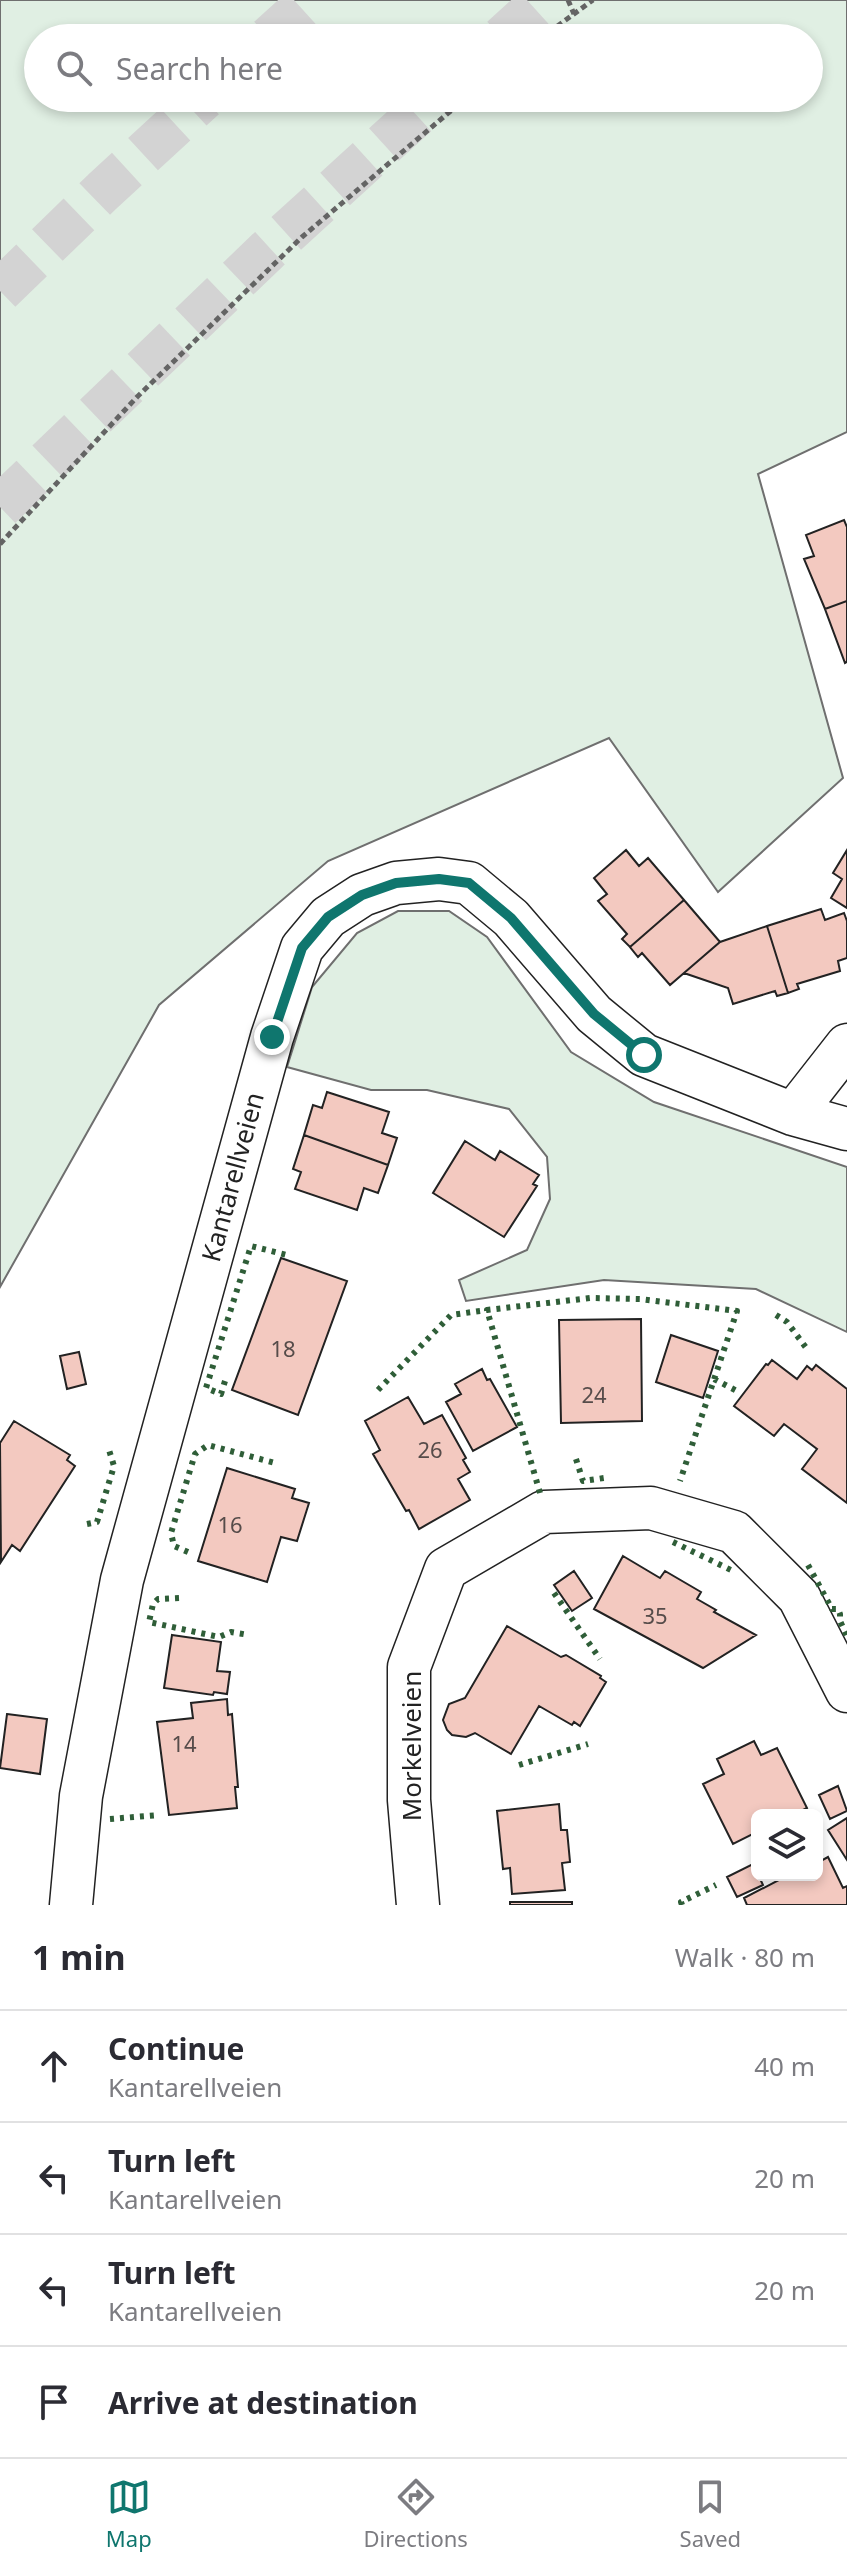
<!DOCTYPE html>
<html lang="en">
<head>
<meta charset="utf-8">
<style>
  :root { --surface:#fff; --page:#f2f2f3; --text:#2b2b33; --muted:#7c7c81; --line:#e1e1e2; --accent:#0f766e }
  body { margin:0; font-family:"Noto Sans",sans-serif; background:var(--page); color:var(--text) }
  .controls { position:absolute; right:24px; bottom:24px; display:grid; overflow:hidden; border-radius:12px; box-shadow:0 4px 12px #0003 }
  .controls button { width:72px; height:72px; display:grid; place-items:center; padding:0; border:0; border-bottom:2px solid var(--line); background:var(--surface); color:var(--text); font:40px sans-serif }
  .stop { position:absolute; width:24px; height:24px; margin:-18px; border:6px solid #0f766e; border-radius:50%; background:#fff }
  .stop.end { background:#0f766e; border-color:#fff; box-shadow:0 2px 8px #0008 }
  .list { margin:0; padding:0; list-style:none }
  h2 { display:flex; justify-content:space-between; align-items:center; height:104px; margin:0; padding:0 32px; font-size:34px }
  h2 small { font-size:26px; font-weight:400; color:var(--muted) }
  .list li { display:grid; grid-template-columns:52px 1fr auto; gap:24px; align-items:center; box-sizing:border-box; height:112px; padding:0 32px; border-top:2px solid var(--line) }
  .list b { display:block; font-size:30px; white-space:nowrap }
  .list p { margin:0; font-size:26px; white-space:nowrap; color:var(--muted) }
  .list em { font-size:26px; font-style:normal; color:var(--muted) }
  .icon { flex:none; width:44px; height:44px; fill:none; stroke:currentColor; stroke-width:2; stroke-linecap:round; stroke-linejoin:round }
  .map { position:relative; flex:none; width:847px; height:1905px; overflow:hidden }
  .search { position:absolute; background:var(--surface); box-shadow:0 4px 12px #0003; left:24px; right:24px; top:24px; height:88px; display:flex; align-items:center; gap:20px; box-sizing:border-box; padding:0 28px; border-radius:44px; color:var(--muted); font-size:30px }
  .sheet { height:552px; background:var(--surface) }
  nav { display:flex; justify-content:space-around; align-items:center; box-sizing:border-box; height:112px; border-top:2px solid var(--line); background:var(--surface); font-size:22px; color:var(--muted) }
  nav a { display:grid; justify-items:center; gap:4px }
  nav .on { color:var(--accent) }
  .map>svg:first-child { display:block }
  .green { fill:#e0efe3; stroke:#6f6f6f; stroke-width:2; fill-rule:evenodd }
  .building { fill:#f3c9c0; stroke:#222; stroke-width:2 }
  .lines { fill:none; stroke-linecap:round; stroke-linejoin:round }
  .highway-tunnel { stroke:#d3d3d3; stroke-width:44; stroke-dasharray:44 22; stroke-linecap:butt }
  .street-casing { stroke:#222; stroke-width:45 }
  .path { stroke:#646464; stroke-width:5; stroke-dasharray:6 4; stroke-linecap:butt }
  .street { stroke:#fff; stroke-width:42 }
  .hedge { stroke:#2f5e38; stroke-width:6; stroke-dasharray:4 6; stroke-linecap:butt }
  .route { stroke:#0f766e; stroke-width:10 }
  .labels { text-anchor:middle; stroke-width:6; stroke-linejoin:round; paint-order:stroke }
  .number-label { font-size:22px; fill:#564c4a }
  .street-label { font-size:26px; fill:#222; stroke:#fff }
</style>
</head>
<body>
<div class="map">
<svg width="847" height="1905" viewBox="0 0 847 1905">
  <rect width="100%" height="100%" fill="#fff"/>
  <path class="green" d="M0 0H847V432L758 474 843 778 718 892 609 738 328 861 159 1005 0 1287ZM38 38H809V98H38Z
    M398 911H449L487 937 571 1052 654 1102 847 1167V1332L756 1289 604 1280 466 1301 459 1280 527 1250 550 1199 547 1157 509 1109 427 1090H371L287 1067 312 987 357 933Z"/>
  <path class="building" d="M844 520 847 527V601L825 609 804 559 814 556 806 535Z
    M847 601V662L845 663 825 609Z
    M626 850 639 866 648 858 684 900 630 947 622 939 627 934 598 901 607 894 594 878Z
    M847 850V908L831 898 842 879 833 873Z
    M684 900 720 942 670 985 642 953 638 957 630 947Z
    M821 909 825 920 844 913 847 921V958L838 961 840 971 797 984 799 989 788 993 767 926Z
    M767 926 788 993 777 996 775 991 733 1004 728 988 684 973 720 942Z
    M327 1092 389 1112 382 1133 397 1138 388 1165 304 1135 313 1105 322 1108Z
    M304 1135 388 1165 378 1193 364 1188 357 1210 295 1189 301 1172 293 1169Z
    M465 1141 495 1160 500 1151 539 1175 533 1184 537 1186 504 1237 433 1193Z
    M281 1258 347 1281 298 1415 232 1390Z
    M641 1319 642 1421 561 1423 559 1320Z
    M671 1335 718 1351 703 1398 656 1382Z
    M79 1352 86 1384 67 1389 60 1356Z
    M772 1360 797 1379 807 1366 812 1370 816 1365 847 1389V1503L802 1469 817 1449 784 1424 774 1436 734 1406 766 1364 768 1365Z
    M482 1369 487 1380 490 1379 517 1427 473 1451 446 1402 461 1394 455 1384Z
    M408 1397 424 1424 442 1415 466 1458 463 1460 470 1472 458 1479 470 1500 419 1529 409 1510 406 1511 373 1454 380 1450 365 1421Z
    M14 1421 70 1455 67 1460 75 1466 20 1551 12 1545 1 1562 0 1443Z
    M227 1468 295 1489 292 1498 309 1503 297 1541 281 1537 267 1582 198 1561Z
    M623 1556 660 1578 665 1571 701 1592 697 1599 716 1610 714 1612 756 1635 703 1668 594 1609Z
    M574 1571 592 1598 572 1611 554 1585Z
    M507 1626 561 1657 566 1655 601 1676 600 1678 606 1682 580 1726 574 1722 572 1725 539 1706 511 1754 475 1733 466 1737 452 1735 447 1730 443 1720 449 1704 465 1698Z
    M172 1635 221 1642 217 1671 230 1672 227 1694 214 1692 213 1695 164 1688Z
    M227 1699 228 1715 232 1714 238 1787H235L237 1808 169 1815 157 1722 193 1718 191 1703Z
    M7 1714 47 1719 40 1774 0 1768Z
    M754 1741 761 1755 777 1748 807 1808 793 1815H757V1832L733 1844 703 1784 724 1774 717 1759Z
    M838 1786 847 1811 830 1819 819 1795Z
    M559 1804 561 1830H567L570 1862 562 1863 565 1890 512 1894 510 1868 503 1869 497 1811Z
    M847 1818V1860L828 1830Z
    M828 1857 843 1888 847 1886V1905H747L744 1898 781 1879 778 1875H817V1863Z
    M753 1864 763 1885 737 1897 727 1877Z
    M510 1902H572V1905H510Z"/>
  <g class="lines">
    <path class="highway-tunnel" d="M269 38 311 0
      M502 38 544 0
      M0 291 103 191 204 98
      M0 507 268 250 435 98"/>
    <g class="street-casing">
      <path id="street" d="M793 1114 847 1045
        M71 1905 81 1796 122 1580 272 1037 302 948 328 917 362 895 396 883 439 879 469 883 511 918 594 1014 644 1055 793 1114 847 1129
        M418 1905 409 1800V1667L446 1569 544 1512 651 1508 734 1532 799 1597 847 1691"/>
    </g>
    <path class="path" d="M568 0 574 14
      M541 38 593 0
      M0 544 137 397 302 237 466 98"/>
    <use href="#street" class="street"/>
    <path class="hedge" d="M776 1315 787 1322 807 1349
      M714 1379 737 1391
      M225 1381 221 1394 206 1388 251 1246 287 1255
      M378 1390 451 1315 487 1310
      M576 1459 583 1481 604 1478
      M540 1493 487 1310 590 1298 640 1299 737 1311 680 1481
      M87 1524 97 1522 114 1466 109 1450
      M673 1542 733 1571
      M188 1552 174 1546 171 1533 195 1454 208 1445 275 1463
      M808 1565 832 1609H838L840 1614V1621L847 1636
      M554 1593 600 1659
      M179 1598 158 1599 153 1604 149 1622 219 1637 231 1632 249 1635
      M519 1765 588 1744
      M110 1819 159 1815
      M682 1905 681 1902 716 1885"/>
  </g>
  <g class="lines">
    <path class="route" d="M272 1037 302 948 328 917 362 895 396 883 439 879 469 883 511 918 594 1014 644 1055"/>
  </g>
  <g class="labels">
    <g class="number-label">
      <text x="283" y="1357">18</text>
      <text x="594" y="1403">24</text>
      <text x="430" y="1458">26</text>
      <text x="230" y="1533">16</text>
      <text x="655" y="1624">35</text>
      <text x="184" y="1752">14</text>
    </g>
    <g class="street-label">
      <text transform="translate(233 1177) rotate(-75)" y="9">Kantarellveien</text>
      <text transform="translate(412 1746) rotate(-90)" y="9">Morkelveien</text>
    </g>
  </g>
</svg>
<div class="controls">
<button><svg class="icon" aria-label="layers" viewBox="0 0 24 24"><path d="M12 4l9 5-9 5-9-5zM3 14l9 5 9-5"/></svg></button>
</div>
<div class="stop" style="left:644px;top:1055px"></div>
<div class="stop end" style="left:272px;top:1037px"></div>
<div class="search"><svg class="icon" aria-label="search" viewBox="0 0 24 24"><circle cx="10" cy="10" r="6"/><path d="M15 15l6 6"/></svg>Search here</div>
</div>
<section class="sheet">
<h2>1 min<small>Walk · 80 m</small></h2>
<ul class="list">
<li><svg class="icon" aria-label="ahead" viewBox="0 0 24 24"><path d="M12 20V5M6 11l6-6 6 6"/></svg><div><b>Continue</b><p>Kantarellveien</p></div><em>40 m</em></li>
<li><svg class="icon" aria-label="left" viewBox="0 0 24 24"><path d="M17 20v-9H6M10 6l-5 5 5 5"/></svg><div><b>Turn left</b><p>Kantarellveien</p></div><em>20 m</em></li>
<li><svg class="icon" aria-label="left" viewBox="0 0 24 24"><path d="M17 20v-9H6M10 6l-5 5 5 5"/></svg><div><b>Turn left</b><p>Kantarellveien</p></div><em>20 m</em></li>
<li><svg class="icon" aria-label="arrive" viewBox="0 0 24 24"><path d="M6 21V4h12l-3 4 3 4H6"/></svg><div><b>Arrive at destination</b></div></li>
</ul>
</section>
<nav>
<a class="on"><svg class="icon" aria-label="map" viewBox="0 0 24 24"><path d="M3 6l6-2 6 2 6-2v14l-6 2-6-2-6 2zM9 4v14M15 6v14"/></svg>Map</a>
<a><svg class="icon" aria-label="directions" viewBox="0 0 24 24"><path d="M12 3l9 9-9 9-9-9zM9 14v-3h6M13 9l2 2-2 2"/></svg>Directions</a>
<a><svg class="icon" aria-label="saved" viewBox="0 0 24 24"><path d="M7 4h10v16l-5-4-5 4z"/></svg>Saved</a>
</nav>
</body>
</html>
